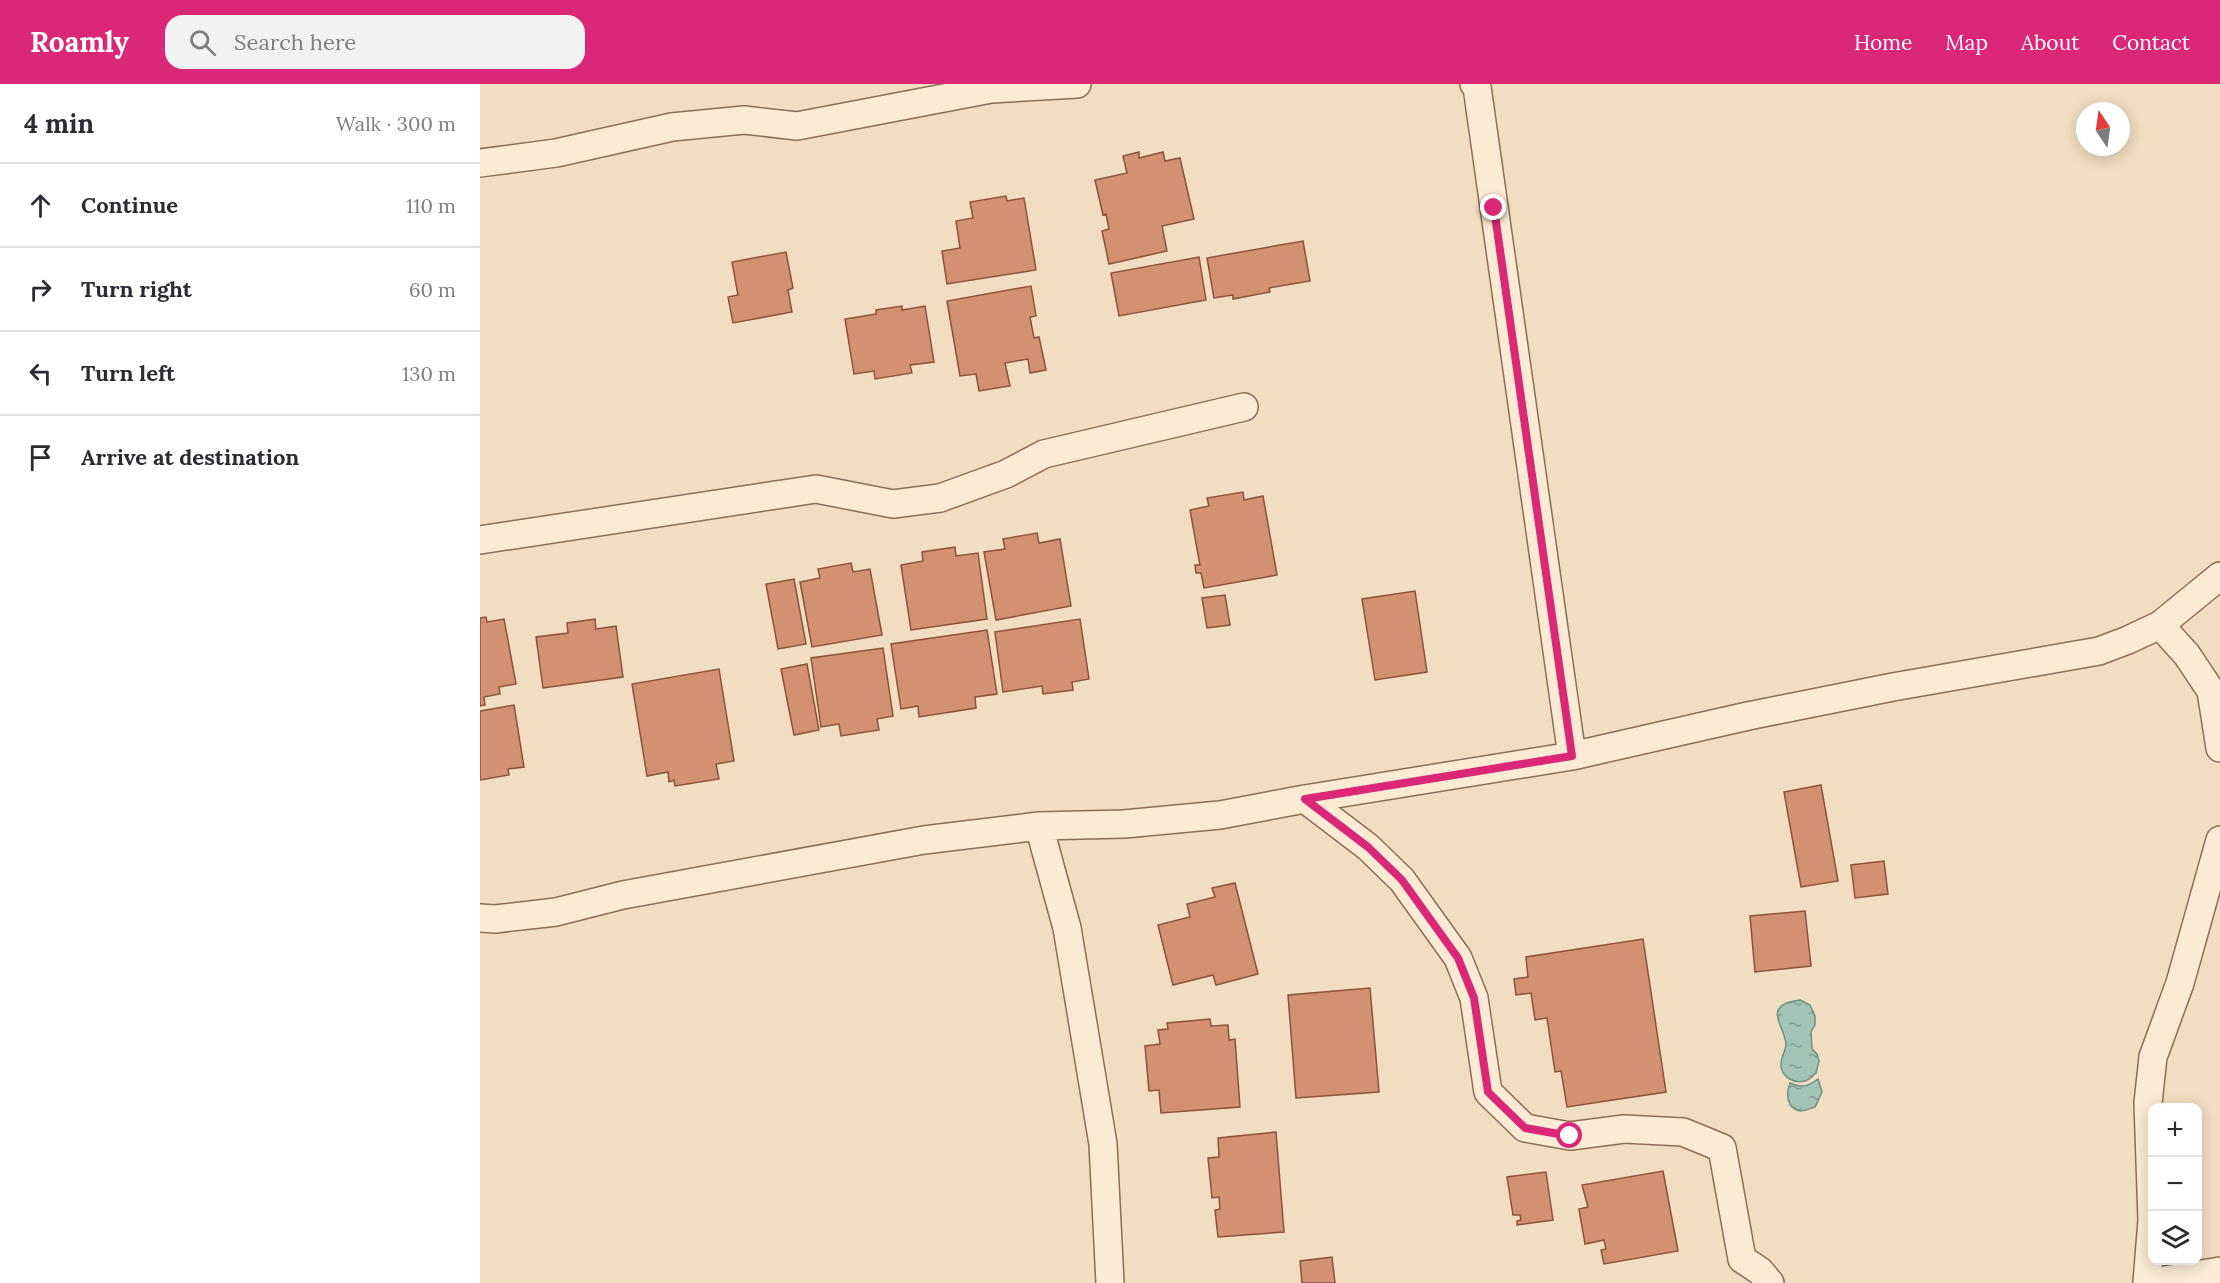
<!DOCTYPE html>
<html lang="en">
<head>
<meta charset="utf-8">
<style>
  :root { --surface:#fff; --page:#f2f2f3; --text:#2b2b33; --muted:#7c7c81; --line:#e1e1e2; --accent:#db2777 }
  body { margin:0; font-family:Lora,serif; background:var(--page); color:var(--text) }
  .controls { position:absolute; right:18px; bottom:18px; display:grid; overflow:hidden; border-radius:12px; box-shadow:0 3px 15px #0003 }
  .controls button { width:54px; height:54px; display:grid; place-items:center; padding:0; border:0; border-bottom:2px solid var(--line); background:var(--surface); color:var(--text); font:30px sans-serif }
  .compass { position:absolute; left:1596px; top:18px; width:54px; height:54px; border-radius:50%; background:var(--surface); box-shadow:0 3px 15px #0003; rotate:347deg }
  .stop { position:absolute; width:18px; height:18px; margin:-14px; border:4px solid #db2777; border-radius:50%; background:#fff }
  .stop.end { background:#db2777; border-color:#fff; box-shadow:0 2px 6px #0008 }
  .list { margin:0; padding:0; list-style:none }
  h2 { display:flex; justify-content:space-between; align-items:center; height:78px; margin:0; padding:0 24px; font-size:26px }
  h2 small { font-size:20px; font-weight:400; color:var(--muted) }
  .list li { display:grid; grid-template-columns:39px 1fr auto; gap:18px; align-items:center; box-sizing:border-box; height:84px; padding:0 24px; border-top:2px solid var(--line) }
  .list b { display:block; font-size:22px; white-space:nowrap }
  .list em { font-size:20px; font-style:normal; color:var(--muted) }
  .icon { flex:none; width:33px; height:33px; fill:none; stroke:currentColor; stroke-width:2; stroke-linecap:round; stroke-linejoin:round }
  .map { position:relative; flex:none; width:1740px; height:1199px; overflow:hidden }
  header { display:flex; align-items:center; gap:36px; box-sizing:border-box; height:84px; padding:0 30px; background:var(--accent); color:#fff }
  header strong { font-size:28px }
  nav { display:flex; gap:33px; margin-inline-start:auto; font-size:21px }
  .search { width:420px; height:54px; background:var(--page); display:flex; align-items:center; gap:15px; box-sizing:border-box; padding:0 21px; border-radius:18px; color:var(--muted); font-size:22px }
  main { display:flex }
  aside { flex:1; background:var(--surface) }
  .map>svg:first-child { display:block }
  .water { fill:url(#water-ripples); stroke:#6a9283; stroke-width:1.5 }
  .building { fill:#d39073; stroke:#8d523a; stroke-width:1.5 }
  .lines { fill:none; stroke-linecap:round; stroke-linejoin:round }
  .street-casing { stroke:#8c6d57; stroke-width:30 }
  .street { stroke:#fbebd4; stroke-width:27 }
  .route { stroke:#db2777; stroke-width:8 }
</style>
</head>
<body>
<header>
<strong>Roamly</strong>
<div class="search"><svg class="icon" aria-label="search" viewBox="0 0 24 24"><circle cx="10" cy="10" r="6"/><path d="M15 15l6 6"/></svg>Search here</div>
<nav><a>Home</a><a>Map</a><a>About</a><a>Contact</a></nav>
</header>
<main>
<aside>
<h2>4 min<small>Walk · 300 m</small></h2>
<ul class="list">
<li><svg class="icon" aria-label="ahead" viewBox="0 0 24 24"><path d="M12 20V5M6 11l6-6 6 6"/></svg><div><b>Continue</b></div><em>110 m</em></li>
<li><svg class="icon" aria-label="right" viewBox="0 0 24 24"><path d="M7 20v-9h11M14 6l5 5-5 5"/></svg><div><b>Turn right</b></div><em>60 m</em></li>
<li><svg class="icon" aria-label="left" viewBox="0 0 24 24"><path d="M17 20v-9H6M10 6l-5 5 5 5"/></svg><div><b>Turn left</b></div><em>130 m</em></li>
<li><svg class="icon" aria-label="arrive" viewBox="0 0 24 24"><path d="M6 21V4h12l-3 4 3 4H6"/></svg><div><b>Arrive at destination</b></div></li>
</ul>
</aside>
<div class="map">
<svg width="1740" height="1199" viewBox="0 0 1740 1199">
  <defs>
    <pattern id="water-ripples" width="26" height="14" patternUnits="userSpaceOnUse" patternTransform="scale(1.5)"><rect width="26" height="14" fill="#a3c3b6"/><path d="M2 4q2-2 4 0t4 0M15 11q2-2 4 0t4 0" fill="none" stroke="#869e93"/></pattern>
  </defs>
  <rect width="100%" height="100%" fill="#f1ddc0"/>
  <path class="water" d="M1320 916 1330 921 1335 932V941L1331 948 1332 965 1337 970 1339 977 1336 989C1333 992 1329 996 1325 997 1314 1000 1302 993 1301 982 1300 973 1306 968 1306 960 1305 942 1280 921 1320 916Z
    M1338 995 1342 1008 1335 1023C1331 1024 1325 1027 1321 1027 1306 1025 1306 1009 1310 999 1322 1004 1327 1003 1338 995Z"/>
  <path class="building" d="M659 68V74L683 68 685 77 700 74 714 135 682 142 687 167 629 180 622 147 629 145 626 130 623 131 615 96 647 89 643 72Z
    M526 112 527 117 544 114 556 186 467 200 462 167 480 164 476 137 493 134 490 118Z
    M823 157 830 197 789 204 790 208 753 215V211L734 214 727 174Z
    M306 168 313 204 308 206 312 228 253 239 248 213 258 211 252 178Z
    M719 173 726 216 639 232 631 189Z
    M551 202 556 232 550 233 554 254 559 253 566 286 550 289 548 275 525 279 530 302 499 307 496 290 480 292 467 217Z
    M422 222V226L445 222 454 278 430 281 432 289 395 295 394 287 374 290 365 235 396 230V226Z
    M763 408 764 416 783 412 797 491 724 504 721 489H716L715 481H720L710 426 729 422 727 414Z
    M557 449 559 459 580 455 591 522 516 536 504 468 525 465 523 455Z
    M475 463 476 472 498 469 507 535 431 546 421 481 443 477 442 468Z
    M371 479 373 488 390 485 402 551 332 563 320 498 340 494 338 485Z
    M314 495 326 560 298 565 286 500Z
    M935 507 947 588 895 596 882 515Z
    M745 511 750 541 727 544 722 514Z
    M6 533 7 538 24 535 36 600 19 603 20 610 4 613 5 621 0 622V534Z
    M115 535 116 545 136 542 143 593 63 604 56 553 88 549 87 539Z
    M600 535 609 595 592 598 593 606 563 610 562 602 523 608 515 548Z
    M507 546 517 610 495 613 496 624 439 633 438 622 421 625 411 560Z
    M403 564 413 632 397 635 399 646 361 652 359 640 341 643 331 574Z
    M327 580 339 646 314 651 301 585Z
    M239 585 254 677 236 680 239 695 195 702 194 696 189 698 188 688 167 692 152 600Z
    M34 621 44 683 28 685 29 691 0 696V627Z
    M1341 701 1358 797 1321 803 1304 708Z
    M1404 777 1408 810 1375 814 1371 781Z
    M755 799 778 890 736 901 733 891 693 901 678 841 710 833 707 820 735 813 732 804Z
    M1325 827 1331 882 1275 888 1270 832Z
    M1163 855 1186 1008 1087 1023 1081 987 1075 988 1067 934 1055 936 1051 909 1036 911 1034 895 1048 893 1046 873Z
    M890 904 899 1008 816 1014 808 911Z
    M730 935 731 942 748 941 749 956 755 955 760 1023 681 1029 679 1006 669 1007 665 962 680 960 678 946 688 945 687 939Z
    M796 1048 804 1148 738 1153 735 1126 740 1125 739 1113 732 1114 728 1074 739 1073 738 1054Z
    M1183 1087 1198 1167 1124 1180 1121 1166 1126 1165 1124 1156 1105 1160 1099 1125 1108 1123 1102 1101Z
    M1066 1088 1073 1136 1037 1141V1137L1041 1136 1040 1131H1033L1027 1093Z
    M852 1173 855 1199H822L820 1177Z"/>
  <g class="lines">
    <g class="street-casing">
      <path id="street" d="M994 0 997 3 1092 672
        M0 79 76 69 192 43 264 36 317 42 511 5 597 0
        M0 456 336 405 413 420 460 414 526 390 564 370 764 323
        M1680 541 1707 571 1731 607 1740 664
        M825 715 888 763 922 796 978 874 994 914 1008 1008 1045 1044 1090 1052 1144 1045 1203 1048 1242 1064 1262 1175 1280 1187 1290 1199
        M559 742 587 844 623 1060 630 1199
        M0 834 15 835 76 828 143 811 444 756 559 742 644 740 740 731 825 715 1092 672 1268 632 1413 603 1619 567 1648 556 1680 541 1740 492
        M1667 1198 1672 1136 1668 1019 1673 973 1700 899 1740 756
        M1667 1199 1740 1187"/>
    </g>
    <use href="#street" class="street"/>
  </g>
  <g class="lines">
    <path class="route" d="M1014 124 1092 672 825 715 888 763 922 796 978 874 994 914 1008 1008 1045 1044 1090 1052"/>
  </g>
</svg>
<div class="controls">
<button>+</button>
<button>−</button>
<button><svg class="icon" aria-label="layers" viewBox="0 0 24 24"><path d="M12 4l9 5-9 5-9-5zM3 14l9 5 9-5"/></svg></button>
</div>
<svg class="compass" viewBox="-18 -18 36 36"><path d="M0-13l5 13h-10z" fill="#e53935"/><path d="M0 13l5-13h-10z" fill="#7c7c81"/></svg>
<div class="stop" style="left:1090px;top:1052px"></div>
<div class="stop end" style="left:1014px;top:124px"></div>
</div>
</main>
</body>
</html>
